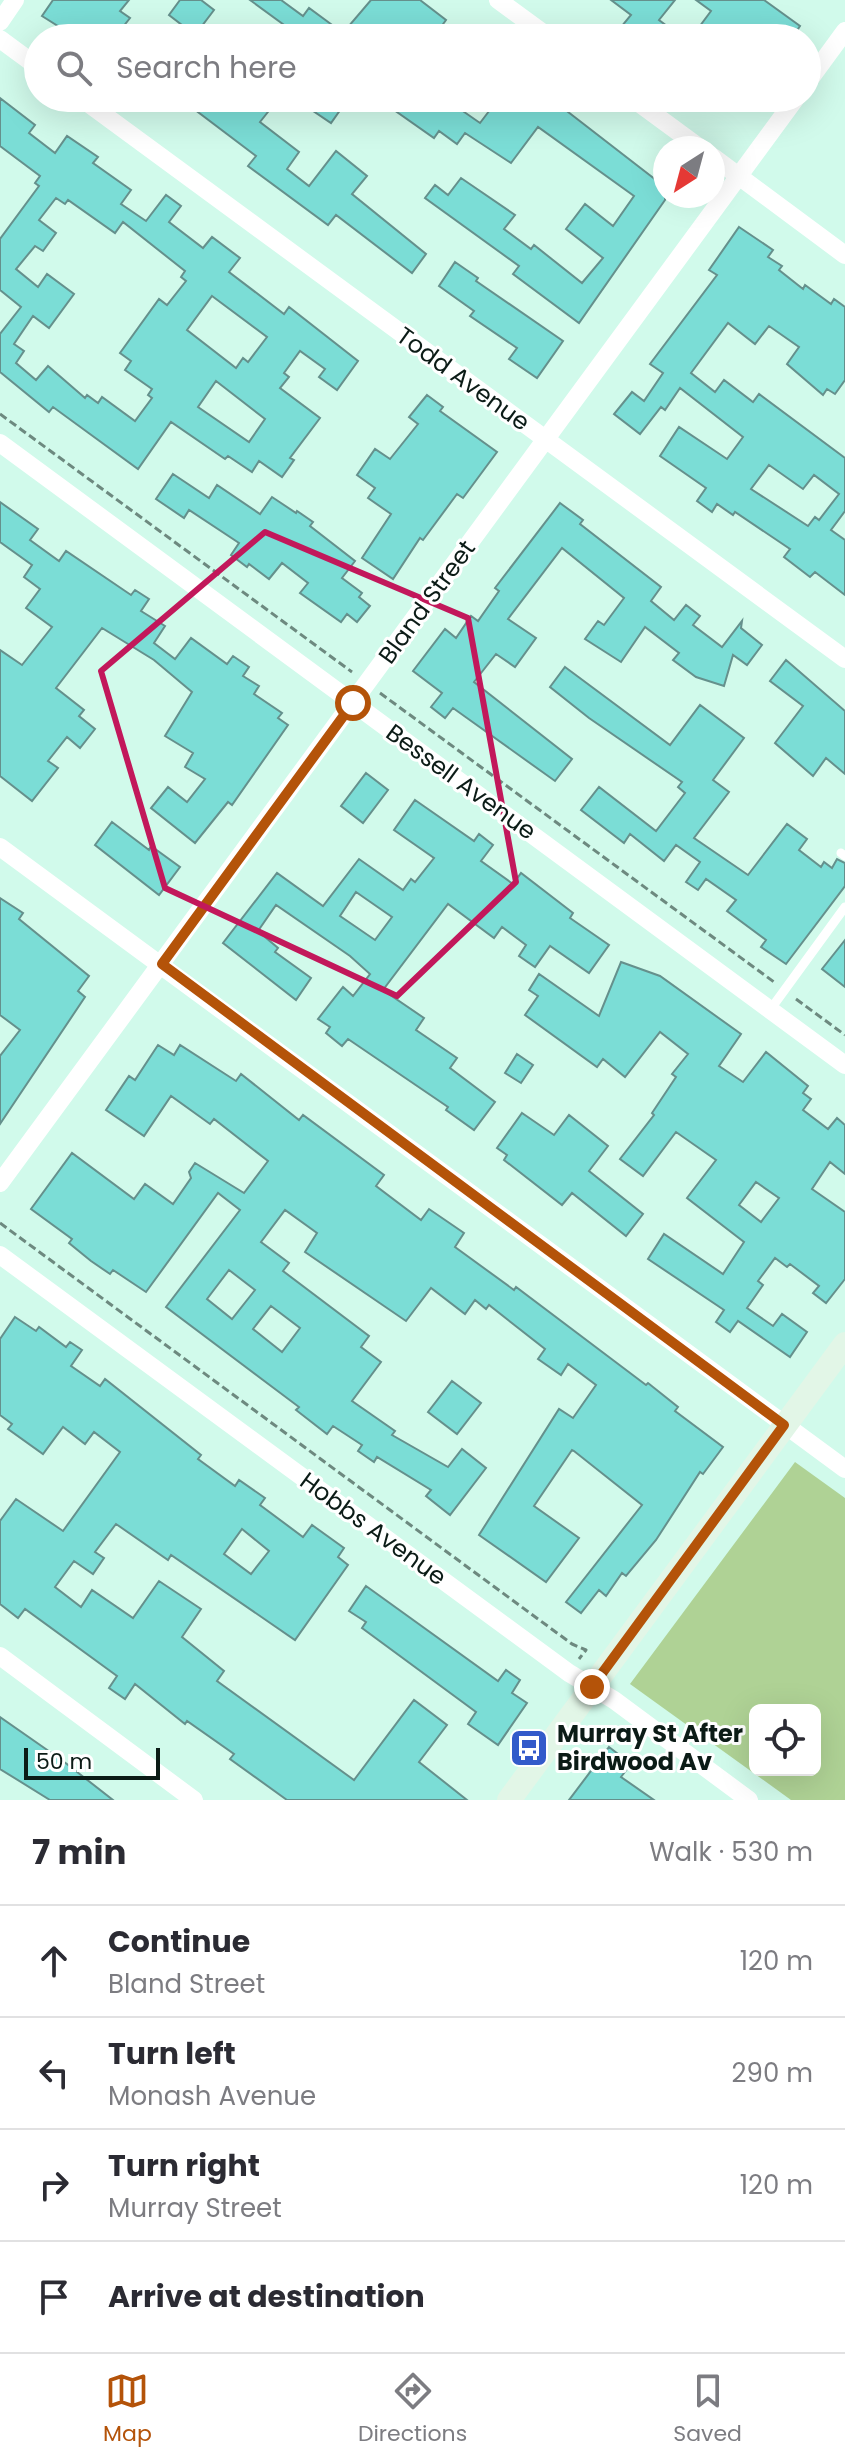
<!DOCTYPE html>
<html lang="en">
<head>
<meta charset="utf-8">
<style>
  :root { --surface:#fff; --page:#f2f2f3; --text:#2b2b33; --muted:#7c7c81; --line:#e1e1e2; --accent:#b45309 }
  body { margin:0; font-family:Poppins,sans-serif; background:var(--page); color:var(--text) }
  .controls { position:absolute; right:24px; bottom:24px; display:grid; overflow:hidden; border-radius:12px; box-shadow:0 8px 32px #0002 }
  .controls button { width:72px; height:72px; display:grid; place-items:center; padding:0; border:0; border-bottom:2px solid var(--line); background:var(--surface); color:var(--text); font:40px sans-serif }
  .compass { position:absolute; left:653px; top:136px; width:72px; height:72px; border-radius:50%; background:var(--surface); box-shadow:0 8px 32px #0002; rotate:216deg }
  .scale { position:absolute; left:24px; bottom:20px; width:136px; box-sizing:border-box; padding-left:8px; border:4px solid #0b1b16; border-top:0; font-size:22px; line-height:28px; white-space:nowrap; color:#0b1b16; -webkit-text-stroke:6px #fff; paint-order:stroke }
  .stop { position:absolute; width:24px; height:24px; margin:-18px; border:6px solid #b45309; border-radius:50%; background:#fff }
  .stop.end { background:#b45309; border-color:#fff; box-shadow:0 2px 8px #0008 }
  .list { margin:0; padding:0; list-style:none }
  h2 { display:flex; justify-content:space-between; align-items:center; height:104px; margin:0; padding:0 32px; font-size:34px }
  h2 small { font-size:26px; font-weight:400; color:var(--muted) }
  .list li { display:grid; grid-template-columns:52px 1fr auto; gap:24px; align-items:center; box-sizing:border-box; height:112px; padding:0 32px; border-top:2px solid var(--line) }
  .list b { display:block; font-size:30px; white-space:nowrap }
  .list p { margin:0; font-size:26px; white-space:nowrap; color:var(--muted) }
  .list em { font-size:26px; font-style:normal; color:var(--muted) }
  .icon { flex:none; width:44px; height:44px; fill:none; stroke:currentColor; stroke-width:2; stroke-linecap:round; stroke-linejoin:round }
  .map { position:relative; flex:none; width:845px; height:1800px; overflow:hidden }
  .search { position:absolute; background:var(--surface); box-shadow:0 8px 32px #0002; left:24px; right:24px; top:24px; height:88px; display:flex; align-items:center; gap:20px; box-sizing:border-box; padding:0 28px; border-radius:44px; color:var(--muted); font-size:30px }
  .sheet { height:552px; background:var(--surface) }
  nav { display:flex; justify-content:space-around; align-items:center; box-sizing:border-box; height:112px; border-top:2px solid var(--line); background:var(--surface); font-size:22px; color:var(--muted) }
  nav a { display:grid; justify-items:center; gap:4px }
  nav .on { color:var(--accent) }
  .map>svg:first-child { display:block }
  .green { fill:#afd295; fill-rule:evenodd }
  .building { fill:#7bddd6; stroke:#65908c; stroke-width:2; fill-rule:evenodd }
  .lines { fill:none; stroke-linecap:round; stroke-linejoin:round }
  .path { stroke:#6d897f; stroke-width:3; stroke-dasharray:8 4; stroke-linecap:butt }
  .service { stroke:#fff; stroke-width:9 }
  .minor { stroke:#fff; stroke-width:18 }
  .secondary { stroke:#e2f6e7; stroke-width:24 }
  .route { stroke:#b45309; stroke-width:10 }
  .marked { fill:none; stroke:#c2185b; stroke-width:6; stroke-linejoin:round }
  .labels { text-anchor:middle; stroke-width:6; stroke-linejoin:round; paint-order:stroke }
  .street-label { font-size:24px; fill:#0b1b16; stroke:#fff }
  .poi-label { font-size:24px; font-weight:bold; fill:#0b1b16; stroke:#fff; text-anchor:start }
</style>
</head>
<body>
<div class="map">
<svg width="845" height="1800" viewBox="0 0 845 1800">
  <rect width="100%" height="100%" fill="#d1faeb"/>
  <path class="green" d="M795 1462 845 1498V1800H791L630 1684ZM755 1710H815V1770H755Z"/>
  <path class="building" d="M53 0H129L120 11 130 18 114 38H77L42 16Z
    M180 0H201L214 10 195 35 169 15Z
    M250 0H281L303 16 309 8 343 33 371 0H420L446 20 433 38H302Z
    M611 0H675L659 20 683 38H635L621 27 631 15Z
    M696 0H764L800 26 792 38H691L711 11Z
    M0 98 35 125 29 133 55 153 67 136 98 157 93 163 131 190 121 204 146 221 166 195 181 206 169 222 203 248 212 237 240 258 229 272 284 314 289 307 358 361 337 390 319 377 325 369 300 351 284 373 289 377 280 388 320 418 290 458 294 460 282 477 259 461 252 472 228 456 225 459 171 422 138 469 53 407 49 412 0 372V334L21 307 0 290V239L39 186 35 183 40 176 0 146ZM56 198 65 204 68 200 115 233 123 222 185 271 181 277 186 281 167 305 159 299 120 353 131 361 125 370 152 389 148 395 152 398 135 421 102 397 98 403 87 395 85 398 48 366 36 380 16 363 24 351 14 344 33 316 49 328 74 294 47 274 38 287 16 269 35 246 43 251 56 233 39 220ZM212 296 267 337 248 362 243 358 236 368 187 330ZM216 381 265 419 249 442 198 407Z
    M196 98H279L260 122 299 152 287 169 309 186 336 151 367 176 352 194 426 254 412 273 336 215 328 225 248 166 256 156 190 106Z
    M294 98H331L343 106 331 123Z
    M377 98H444L480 123 499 98H550L665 187V200L579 323 513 274 519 266 425 198 435 185 448 195 461 178 515 215 504 229 531 249 534 245 582 283 603 258 566 229 585 204 613 226 634 196 538 127 511 163 465 133 457 144 439 131 434 138Z
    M739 227 773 250 768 257 782 266 779 270 803 289 805 285 831 304 834 299 845 307V380L835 394 827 389 823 395 787 364 799 347 769 326 755 344 728 323 691 373 715 392 724 380 753 402 759 394 845 458V511L831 530 845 540V595L815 572 810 577 784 557 790 549 735 512 733 515 717 504 712 512 697 501 706 488 660 456 679 427 727 459 743 437 680 388 665 410 661 407 640 434 614 414 632 392 644 401 663 373 650 364 717 275 709 270ZM769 465 803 489 814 475 839 494 819 520 815 517 808 526 751 489Z
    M455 262 478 278 476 281 563 341 537 378 509 359 517 348 470 316 474 311 439 286Z
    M427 395 443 407 440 411 497 452 463 498 457 494 423 540 420 538 393 579 362 558 391 514 368 498 375 488 357 475 375 449 390 459 418 424 409 417Z
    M173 474 209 498 217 485 260 514 272 497 296 513 297 511 313 522 310 526 355 561 342 578 362 593 359 597 370 606 357 622 347 614 341 622 300 593 308 583 282 563 269 579 249 564 247 567 231 555 239 543 189 510 184 518 156 499Z
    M0 502 38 529 30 540 59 561 66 551 131 595 135 590 149 599 141 611 165 626 154 643 175 659 191 638 227 664 233 656 249 667 243 676 259 686 254 694 282 713 278 718 288 725 232 805 228 802 195 843 151 808 168 787 187 802 205 779 185 767 193 753 165 736 192 692 154 660 102 628 56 688 84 710 79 716 95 729 80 748 67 737 48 761 58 768 32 801 0 776V650L22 665 52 627 26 608 40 589 24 577 32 565 0 542Z
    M560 503 583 520 580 524 661 587 651 601 674 620 686 605 700 616 693 625 722 647 742 621 741 628 762 645 747 665 733 655 724 686 696 677 673 660 679 653 645 627 621 662 585 639 598 621 604 625 624 598 562 548 508 619 536 638 515 667 496 654 474 682 572 759 555 781 453 708 445 718 431 707 442 693 413 671 445 629 456 638 471 616 478 621 499 591 495 588Z
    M786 660 845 711V774L826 758 813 776 775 743 803 706 770 681Z
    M565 667 670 745 700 705 744 738 713 780 729 792 694 838 748 875 787 824 807 839 799 850 821 867 824 862 832 868 837 859 845 863V886L786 964 761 947 766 940 727 911 736 900 706 879 698 890 686 882 700 862 676 845 664 861 630 834 624 843 581 810 599 787 656 831 685 793 678 787 682 782 589 718 550 687Z
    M366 773 388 790 363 823 341 806Z
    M415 800 474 841 479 834 493 845 481 861 513 884 521 873 573 913 570 918 609 945 589 973 550 946 535 967 519 956 526 945 502 927 494 938 448 904 383 990 424 1018 416 1030 457 1058 450 1068 495 1102 474 1130 446 1110 448 1107 348 1039 342 1046 326 1033 330 1027 318 1019 343 987 353 996 370 974 350 956 276 905 258 931 278 948 275 952 311 978 296 1000 223 943 277 873 323 906 359 859 403 890 411 879 415 882 434 858 394 830ZM356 892 392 917 375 940 340 916Z
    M112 822 149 850 151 846 180 867 159 895 95 845Z
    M0 898 23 913 19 919 89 976 78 991 85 997 0 1124V1056L20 1030 0 1015Z
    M845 940V987L822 969Z
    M621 962 660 976 741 1034 719 1066 743 1082 766 1052 808 1086 803 1093 811 1099 803 1110 828 1129 837 1118 845 1125V1174L830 1162 812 1189 845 1212V1279L826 1303 813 1293 819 1286 790 1264 787 1267 775 1258 758 1281 763 1285 747 1308 773 1326 782 1314 807 1332 790 1357 738 1321 730 1332 716 1322 724 1310 648 1259 664 1234 723 1274 744 1242 687 1198 716 1160 676 1132 643 1176 620 1159 654 1115 652 1113 676 1077 672 1074 688 1054 660 1032 625 1077 603 1059 597 1067 525 1015 538 996 529 990 539 974 599 1016ZM756 1182 779 1198 761 1222 739 1205Z
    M158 1045 174 1055 180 1045 236 1081 241 1074 299 1120 303 1115 384 1175 376 1186 421 1220 429 1209 464 1233 455 1247 514 1290 516 1287 646 1385 648 1383 678 1407 675 1411 723 1447 703 1474 700 1472 656 1540 626 1576 622 1573 606 1596 599 1590 581 1613 566 1602 642 1505 574 1451 572 1450 534 1506 579 1538 546 1582 479 1535 559 1409 573 1418 596 1385 568 1364 561 1375 538 1359 545 1349 489 1305 486 1309 475 1300 465 1314 431 1288 406 1321 305 1252 317 1233 285 1210 261 1242 289 1263 283 1271 369 1336 361 1347 381 1362 352 1401 395 1431 392 1435 448 1467 462 1449 486 1468 450 1515 426 1496 431 1490 377 1457 374 1462 358 1451 362 1445 333 1426 327 1434 296 1410 299 1407 166 1307 240 1210 218 1193 146 1292 113 1270 110 1274 91 1261 69 1243 72 1239 31 1209 72 1153 134 1199 145 1184 173 1204 191 1178 189 1172 195 1163 244 1193 268 1161 214 1119 210 1124 171 1096 144 1136 106 1110 129 1076 135 1080ZM229 1270 255 1290 232 1319 207 1299ZM271 1306 300 1328 282 1352 253 1329Z
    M517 1054 533 1065 521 1083 505 1073Z
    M522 1113 554 1135 569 1115 608 1146 589 1171 643 1214 626 1236 572 1193 562 1205 504 1160 507 1155 497 1148Z
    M15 1317 36 1331 39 1327 66 1347 70 1342 82 1350 71 1366 100 1386 105 1379 201 1455 198 1459 235 1486 239 1480 265 1498 260 1505 303 1537 312 1525 344 1548 338 1557 348 1565 295 1640 171 1555 168 1560 116 1524 95 1552 104 1558 93 1574 74 1561 55 1587 81 1607 92 1590 133 1618 159 1581 201 1609 182 1637 224 1671 217 1681 354 1780 414 1700 447 1725 419 1762 467 1800H287L230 1759 234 1754 187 1721 185 1724 135 1684 125 1699 109 1688 117 1676 25 1609 18 1618 0 1604V1521L16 1499 63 1531 120 1452 94 1432 85 1444 63 1427 43 1454 8 1429 12 1424 0 1415V1339ZM242 1529 269 1551 251 1574 224 1554Z
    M452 1381 481 1403 457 1434 428 1412Z
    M366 1586 498 1681 506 1670 520 1680 512 1693 527 1703 498 1745 468 1724 476 1712 362 1628 366 1622 349 1611Z
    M0 1717 63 1761 113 1800H50L0 1769Z
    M609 1747 631 1764 621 1777 654 1800H569Z"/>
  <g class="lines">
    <path class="path" d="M0 414 352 672
      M380 693 774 982
      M796 999 845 1035
      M0 1223 572 1644 586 1650 579 1659"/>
    <path class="service" d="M841 853 845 856
      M770 1010 845 907"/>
    <path class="minor" d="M498 0 550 38
      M0 22 15 0
      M0 39 38 67
      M807 83 845 31
      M81 98 845 659
      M632 98 700 148
      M713 157 845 255
      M0 443 845 1065
      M0 847 845 1469
      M0 1183 796 98
      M0 1255 569 1673 614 1700 749 1800
      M0 1656 194 1800"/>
    <path class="secondary" d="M509 1800 845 1344"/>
  </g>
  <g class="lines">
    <path class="route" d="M353 703 162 964 784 1425 592 1687"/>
  </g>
  <path class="marked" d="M265 532 468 618 516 882 397 996 165 888 101 671Z"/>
  <defs>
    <g id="bus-square" transform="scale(2)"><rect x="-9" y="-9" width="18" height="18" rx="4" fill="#335aca" stroke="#fff"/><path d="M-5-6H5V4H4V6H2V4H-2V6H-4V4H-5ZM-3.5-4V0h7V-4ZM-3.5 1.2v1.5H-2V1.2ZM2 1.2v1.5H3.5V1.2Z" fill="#fff"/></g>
  </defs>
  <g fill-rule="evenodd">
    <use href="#bus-square" x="529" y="1748"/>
  </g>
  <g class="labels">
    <g class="street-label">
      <text transform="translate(463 379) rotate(36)" y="8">Todd Avenue</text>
      <text transform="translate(427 602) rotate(-54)" y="8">Bland Street</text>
      <text transform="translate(461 782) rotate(36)" y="8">Bessell Avenue</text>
      <text transform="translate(373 1529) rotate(36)" y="8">Hobbs Avenue</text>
    </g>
    <g class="poi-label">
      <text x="557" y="1742">Murray St After<tspan x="557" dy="28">Birdwood Av</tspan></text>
    </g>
  </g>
</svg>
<div class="controls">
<button><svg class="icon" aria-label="locate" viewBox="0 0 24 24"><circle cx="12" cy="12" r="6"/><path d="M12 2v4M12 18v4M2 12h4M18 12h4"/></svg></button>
</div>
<svg class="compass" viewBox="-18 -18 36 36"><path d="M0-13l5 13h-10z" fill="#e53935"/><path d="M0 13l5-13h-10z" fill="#7c7c81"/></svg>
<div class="scale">50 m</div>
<div class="stop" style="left:353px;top:703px"></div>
<div class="stop end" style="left:592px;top:1687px"></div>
<div class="search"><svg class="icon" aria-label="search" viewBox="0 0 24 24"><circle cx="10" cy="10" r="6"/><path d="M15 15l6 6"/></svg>Search here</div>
</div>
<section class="sheet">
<h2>7 min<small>Walk · 530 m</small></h2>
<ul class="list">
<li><svg class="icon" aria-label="ahead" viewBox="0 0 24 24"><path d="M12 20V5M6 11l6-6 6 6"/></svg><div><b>Continue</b><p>Bland Street</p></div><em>120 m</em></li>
<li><svg class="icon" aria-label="left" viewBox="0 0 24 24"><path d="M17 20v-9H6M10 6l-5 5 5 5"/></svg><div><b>Turn left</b><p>Monash Avenue</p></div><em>290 m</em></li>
<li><svg class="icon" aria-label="right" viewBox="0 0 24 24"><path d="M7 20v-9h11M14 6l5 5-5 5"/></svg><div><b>Turn right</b><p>Murray Street</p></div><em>120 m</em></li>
<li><svg class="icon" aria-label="arrive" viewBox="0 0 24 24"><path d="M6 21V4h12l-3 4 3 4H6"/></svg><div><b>Arrive at destination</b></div></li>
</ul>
</section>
<nav>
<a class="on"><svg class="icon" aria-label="map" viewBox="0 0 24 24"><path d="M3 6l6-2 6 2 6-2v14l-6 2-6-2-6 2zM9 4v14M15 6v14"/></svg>Map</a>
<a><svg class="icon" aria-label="directions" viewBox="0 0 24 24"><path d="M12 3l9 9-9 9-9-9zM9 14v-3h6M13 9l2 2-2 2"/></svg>Directions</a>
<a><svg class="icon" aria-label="saved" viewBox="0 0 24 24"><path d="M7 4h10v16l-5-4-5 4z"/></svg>Saved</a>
</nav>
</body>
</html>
